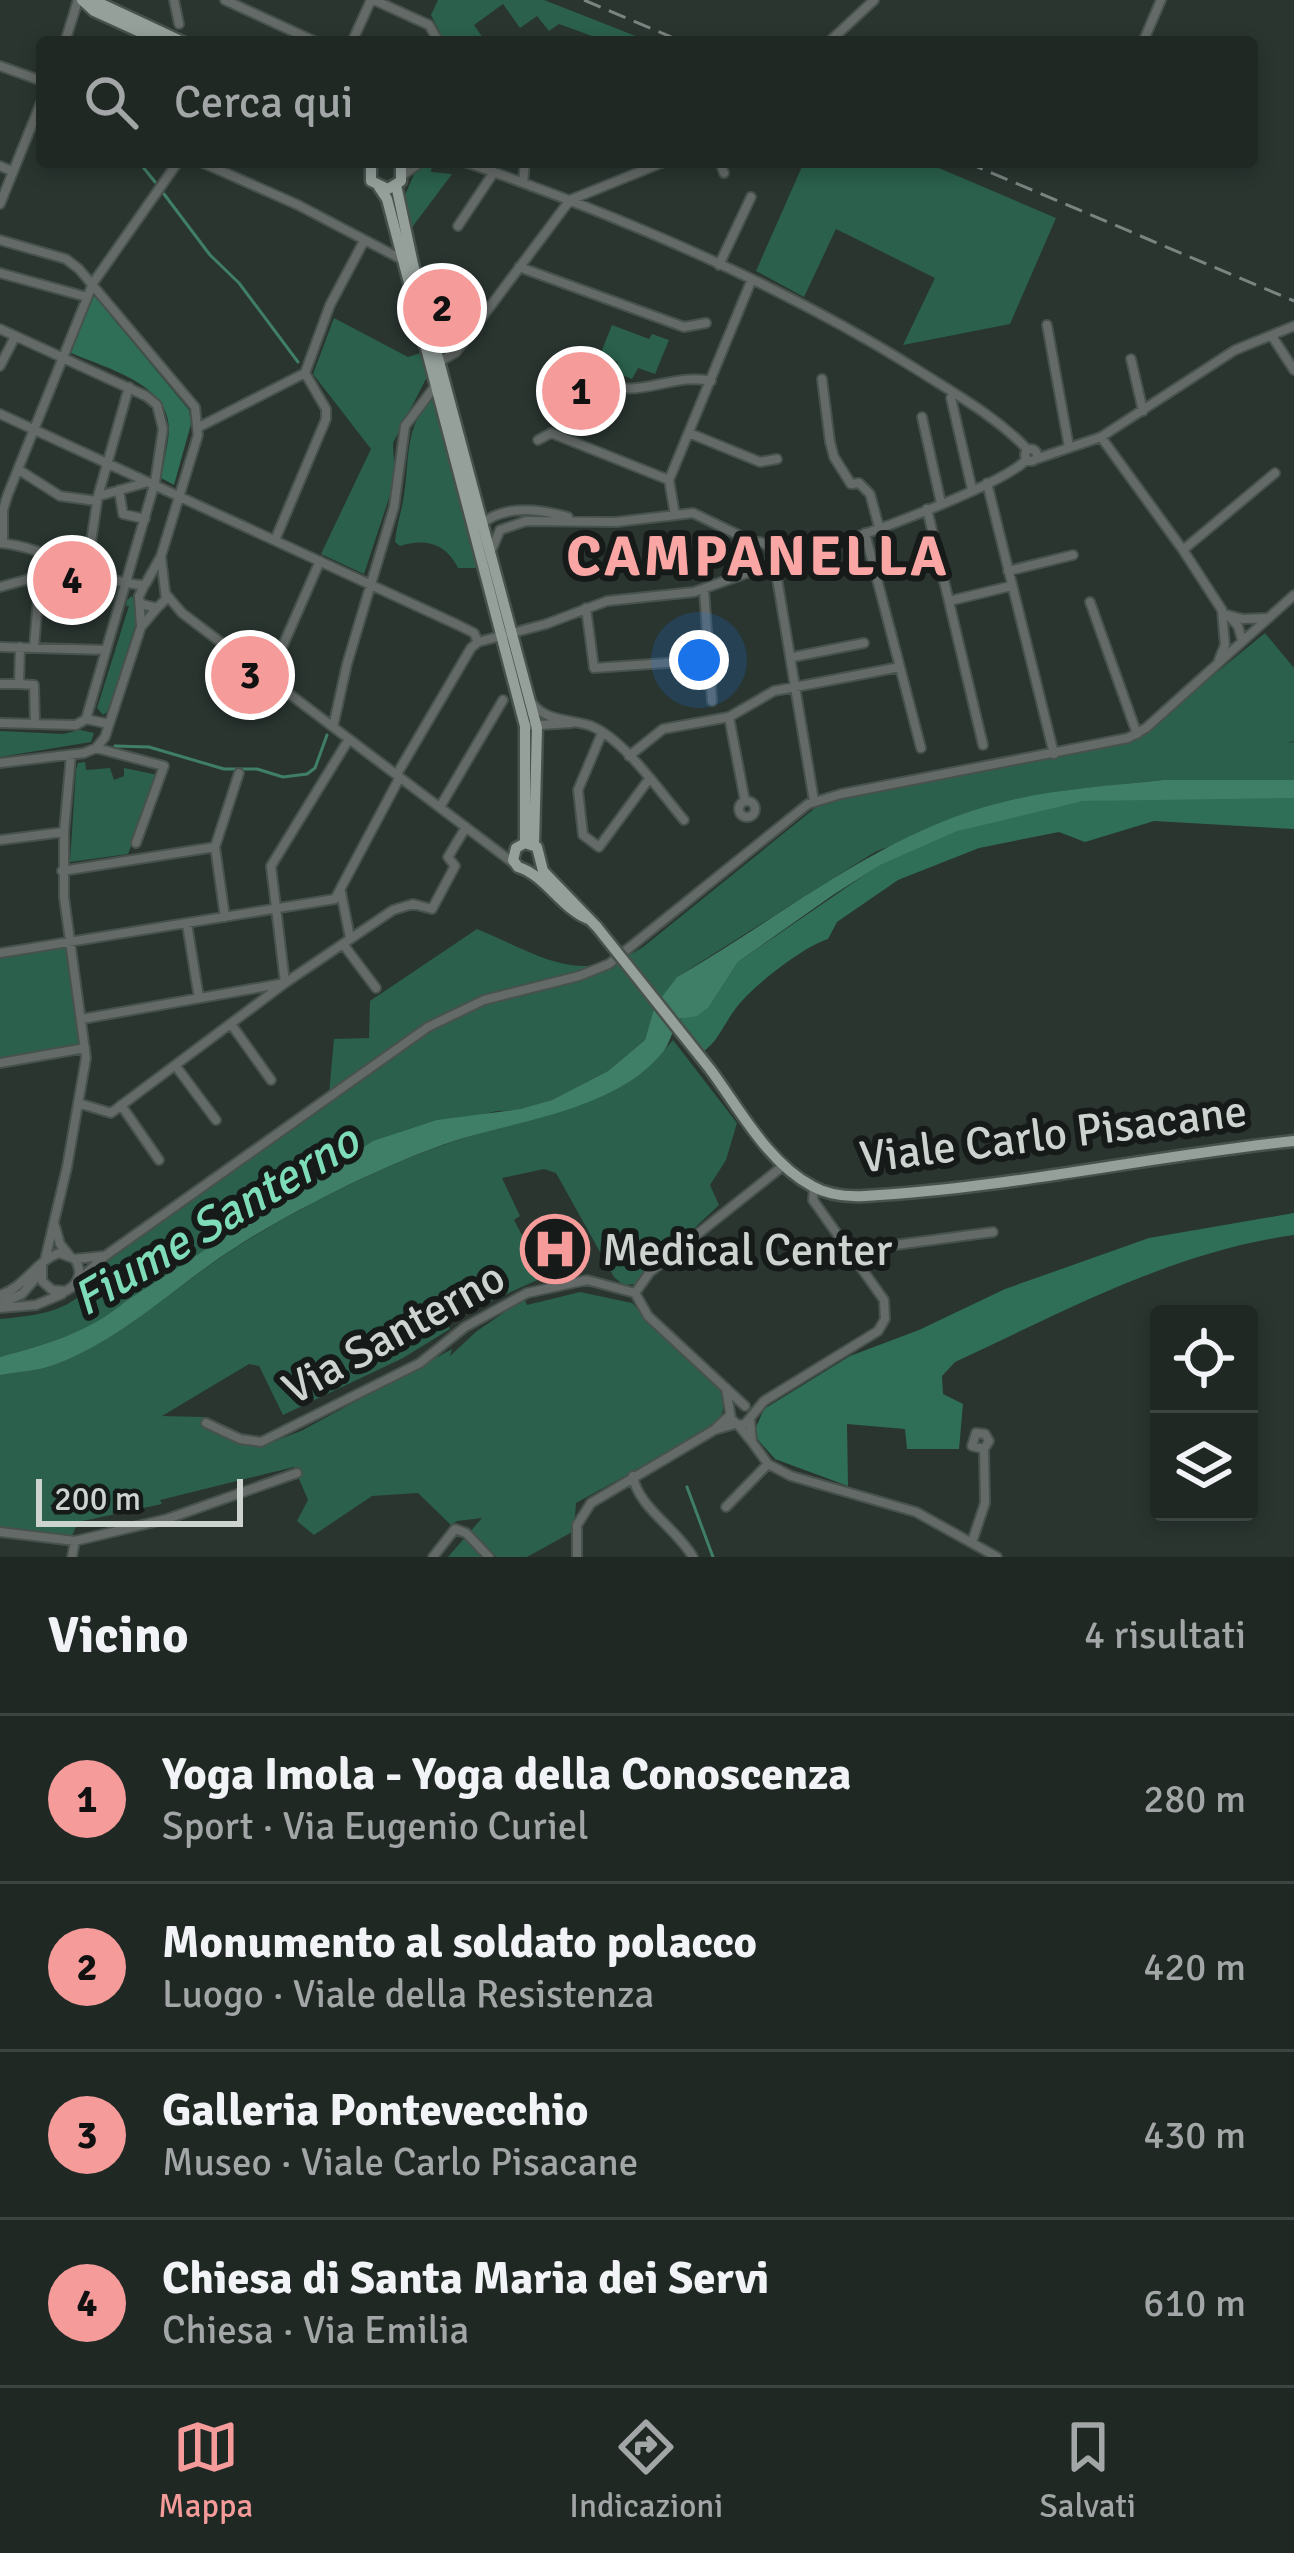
<!DOCTYPE html>
<html lang="it">
<head>
<meta charset="utf-8">
<style>
  :root { --surface:#202824; --page:#28302c; --text:#f1f3f6; --muted:#a2a6a6; --line:#3d4441; --accent:#f59b9a }
  body { margin:0; font-family:Signika,sans-serif; background:var(--page); color:var(--text) }
  .controls { position:absolute; right:36px; bottom:36px; display:grid; overflow:hidden; border-radius:12px; box-shadow:0 6px 18px #0003 }
  .controls button { width:108px; height:108px; display:grid; place-items:center; padding:0; border:0; border-bottom:3px solid var(--line); background:var(--surface); color:var(--text); font:60px sans-serif }
  .scale { position:absolute; left:36px; bottom:30px; width:207px; box-sizing:border-box; padding-left:12px; border:6px solid #cdd4d0; border-top:0; font-size:33px; line-height:42px; white-space:nowrap; color:#cdd4d0; -webkit-text-stroke:9px #161b19; paint-order:stroke }
  .you { position:absolute; left:699px; top:660px; width:42px; height:42px; margin:-30px; border:9px solid #fff; border-radius:50%; background:#1a73e8; box-shadow:0 0 0 18px #1a73e833 }
  .badge { display:grid; place-items:center; width:78px; height:78px; border-radius:50%; background:var(--accent); color:#111; font-size:39px; font-weight:700 }
  .pin { position:absolute; translate:-50% -50%; border:6px solid #fff; box-shadow:0 3px 12px #0006 }
  .list { margin:0; padding:0; list-style:none }
  h2 { display:flex; justify-content:space-between; align-items:center; height:156px; margin:0; padding:0 48px; font-size:51px }
  h2 small { font-size:39px; font-weight:400; color:var(--muted) }
  .list li { display:grid; grid-template-columns:78px 1fr auto; gap:36px; align-items:center; box-sizing:border-box; height:168px; padding:0 48px; border-top:3px solid var(--line) }
  .list b { display:block; font-size:45px; white-space:nowrap }
  .list p { margin:0; font-size:39px; white-space:nowrap; color:var(--muted) }
  .list em { font-size:39px; font-style:normal; color:var(--muted) }
  .icon { flex:none; width:66px; height:66px; fill:none; stroke:currentColor; stroke-width:2; stroke-linecap:round; stroke-linejoin:round }
  .map { position:relative; flex:none; width:1294px; height:1557px; overflow:hidden }
  .search { position:absolute; background:var(--surface); box-shadow:0 6px 18px #0003; left:36px; right:36px; top:36px; height:132px; display:flex; align-items:center; gap:30px; box-sizing:border-box; padding:0 42px; border-radius:12px; color:var(--muted); font-size:45px }
  .sheet { height:828px; background:var(--surface) }
  nav { display:flex; justify-content:space-around; align-items:center; box-sizing:border-box; height:168px; border-top:3px solid var(--line); background:var(--surface); font-size:33px; color:var(--muted) }
  nav a { display:grid; justify-items:center; gap:6px }
  nav .on { color:var(--accent) }
  .map>svg:first-child { display:block }
  .green { fill:#2a604c }
  .forest { fill:#2f6f57 }
  .water { fill:#407f67 }
  .lines { fill:none; stroke-linecap:round; stroke-linejoin:round }
  .stream { stroke:#407f67; stroke-width:3 }
  .minor-casing { stroke:#47524d; stroke-width:12 }
  .major-casing { stroke:#47524d; stroke-width:15 }
  .minor { stroke:#646a67; stroke-width:8 }
  .major { stroke:#95a09b; stroke-width:10 }
  .rail { stroke:#7b8480; stroke-width:3; stroke-dasharray:18 9; stroke-linecap:butt }
  .major-bridge-casing { stroke:#47524d; stroke-width:15; stroke-linecap:butt }
  .major-bridge { stroke:#95a09b; stroke-width:10 }
  .labels { text-anchor:middle; stroke-width:12; stroke-linejoin:round; paint-order:stroke }
  .street-label { font-size:45px; fill:#cdd4d0; stroke:#161b19 }
  .poi-label { font-size:45px; fill:#cdd4d0; stroke:#161b19; text-anchor:start }
  .water-label { font-size:48px; font-style:italic; fill:#7eddb8; stroke:#161b19 }
  .district-label { font-size:57px; font-weight:bold; letter-spacing:3px; fill:#faa6a4; stroke:#161b19 }
</style>
</head>
<body>
<div class="map">
<svg width="1294" height="1557" viewBox="0 0 1294 1557">
  <rect width="100%" height="100%" fill="#2a3530"/>
  <path class="green" d="M438 0H544L651 42H597L592 36 559 24 549 31 537 16 520 28 503 4 474 25 483 38 478 42H445L431 15Z
    M804 162H925L1056 218 1010 324 903 345 935 278 836 229 804 297 756 271Z
    M432 165 431 172 452 174 410 230 405 195 416 170Z
    M422 278 476 313 474 321 449 354 441 349 434 306Z
    M334 318 408 357 420 353 427 377 393 443 395 480 364 574 321 554 371 449 313 374Z
    M612 325 649 339 652 334 669 340 655 374 638 368 632 379 614 372 618 362 600 355Z
    M432 398 477 568H458C446 543 424 538 400 546L395 542C396 526 402 511 404 495 410 458 404 427 432 398Z
    M132 596 139 612 110 710 103 715 97 708 129 606H126L127 600Z
    M1265 633 1294 668V741L1286 743 1294 742V780H1163L1069 790 999 803 875 852 677 977 656 1006 645 1040 608 1071 552 1100 521 1110 497 1111 374 1141 126 1301C89 1333 47 1344 0 1357V1319C30 1316 62 1314 85 1291 90 1285 100 1265 105 1258L328 1105 334 1039 369 1038 370 1001 477 929C540 955 578 987 643 947L820 804 1133 739 1213 671 1216 673Z
    M80 730 94 733 91 742 0 757V731L63 734Z
    M85 762 86 770 110 768 114 780 124 776V768L158 775 128 854 70 862 76 770 78 763Z
    M70 940 87 1051 0 1066V951Z
    M673 1040 737 1123 726 1160 710 1185 719 1205 635 1284 623 1285 614 1277 556 1173 544 1169 502 1178 520 1216 514 1220 544 1277 447 1321 450 1329 403 1358 283 1415 259 1366 249 1364 162 1416 202 1417 207 1418 206 1426 259 1447 301 1431 452 1349 450 1356 477 1331 524 1299 527 1305 580 1292 632 1303 722 1392C727 1413 720 1421 703 1433L576 1503 574 1531 527 1557H496L492 1552 487 1557H448L482 1518 457 1521 451 1525 418 1493 372 1496 314 1535 297 1521 308 1500 294 1467 160 1500 162 1504 78 1522 72 1536 0 1527V1375C17 1372 38 1371 54 1365 121 1340 178 1284 238 1246 300 1207 383 1165 452 1142 531 1115 615 1111 673 1040Z"/>
  <path class="forest" d="M92 293 189 410 191 424 174 485 161 478C163 463 168 446 169 430 170 383 104 368 69 352Z
    M1163 798H1294V829L1154 821 1085 842 1059 832 979 848 898 880 837 922 828 939C801 948 754 985 736 1008 724 1023 718 1043 701 1053L676 1021 709 1007 738 962 879 865 958 831 1016 814 1083 801Z
    M1294 1213V1235C1172 1252 1065 1311 955 1362L942 1376 943 1394 963 1404 959 1449H907L905 1429 847 1424 848 1486 775 1459 753 1434 764 1409 850 1356 919 1330 1005 1289 1149 1238Z"/>
  <path class="water" d="M1163 780H1294V798L1083 801 958 831 880 865 833 895 738 962 709 1007 697 1016 678 1019C673 1029 670 1043 663 1052 616 1110 519 1120 454 1141 387 1163 298 1208 239 1245 177 1284 124 1339 54 1365 38 1371 17 1372 0 1375V1357C47 1344 88 1333 126 1301L373 1141 437 1120 521 1109 552 1100 608 1071 645 1040 655 1006 677 977C783 916 879 834 999 803 1052 789 1109 786 1163 780Z"/>
  <g class="lines">
    <path class="stream" d="M139 162 155 182
      M164 194 210 255 239 283 298 362
      M115 746 149 747 224 769H257L283 777 307 774 315 768 327 735
      M687 1487 713 1557"/>
    <g class="minor-casing">
      <path id="minor" d="M174 0 179 24
        M225 0 316 42
        M374 0 429 25 439 42
        M65 42 78 0
        M352 42 371 0
        M829 42 874 0
        M1143 42 1161 0
        M0 66 42 81
        M201 162 298 205 403 260
        M465 162C620 216 777 282 916 369 955 394 996 416 1028 450
        M720 162 724 173
        M0 166 12 171
        M403 175 421 162
        M523 183 525 162
        M0 204 42 100
        M458 226 494 172
        M0 240 66 259 79 269 195 407 198 435 161 556 146 583
        M719 265 751 197
        M519 267 684 327 706 323
        M0 273 87 297
        M430 274 486 312
        M1047 325 1069 447
        M0 329 146 396 157 405 163 429 155 482 86 719
        M1272 336 1294 370
        M1131 359 1143 411
        M439 362 456 352 570 200 664 162
        M0 366 15 337
        M305 373 330 305 364 241
        M822 379 830 442 834 457 851 484 859 483 870 494 879 527
        M581 388 604 383C636 400 675 372 711 381
        M951 398 972 489
        M0 414 458 625 474 633 478 642
        M922 417 941 503
        M199 427 305 373
        M689 433 760 462 777 459
        M1101 437 1183 550 1222 610 1225 645 1219 660
        M538 440 551 433 669 480
        M1025 455a6 6 0 1 1 12 0a6 6 0 1 1-12 0Z
        M1036 459 1101 437 1235 350 1294 326
        M19 470 60 496 97 501
        M987 483 1054 754
        M119 490 123 514 145 519
        M99 496 148 482
        M927 509 983 745
        M675 515 669 480 752 279
        M480 525C504 504 540 509 568 517
        M865 533 921 748
        M275 540 326 419V409L305 373
        M745 555a13 13 0 1 1 26 0a13 13 0 1 1-26 0Z
        M1 543C51 548 94 582 143 585
        M3 543V510L8 494 93 283 178 162
        M492 549 500 530 526 521 616 522 693 513 753 542
        M1183 550 1275 473
        M774 560 814 801
        M768 563C783 556 798 556 813 551 853 540 1004 485 1027 459
        M87 568 98 496 129 387
        M1008 571 1073 555
        M0 587 40 576 46 553
        M704 590 712 701
        M166 594 182 613 512 862
        M949 601 1011 586
        M1090 602 1137 734
        M141 604 157 608 166 599 161 557
        M586 608 594 668 708 660
        M1228 615 1243 619 1265 618
        M1228 615 1238 626 1242 640
        M141 626 139 596 145 584
        M0 647 106 650
        M34 647 40 576
        M793 657 864 643
        M265 675 277 659 320 561
        M0 684H19L20 647
        M19 684 34 685 35 724
        M532 703C546 722 571 719 591 726 624 739 661 793 684 820
        M729 717 745 801
        M0 723 76 725 86 719 109 724
        M525 726 571 723
        M333 727 347 664 394 507 405 426 436 385
        M602 733 578 790 583 835 599 847 649 779
        M96 748 164 766 136 843
        M629 756 663 729 729 717 774 691 900 667
        M0 763 84 753 96 748 105 737 141 627 157 608
        M397 774 471 648 478 642 546 624 607 601 694 592 764 567
        M739 809a8 8 0 1 1 16 0a8 8 0 1 1-16 0Z
        M440 807 503 700
        M0 840 64 832
        M62 871 215 847
        M341 892 350 938
        M225 917 215 847 239 773
        M187 924 199 998
        M343 944 376 988
        M0 953 335 899 400 777
        M82 1019 285 983 271 866 349 739
        M231 1024 271 1080
        M0 1063 85 1048
        M175 1065 216 1120
        M78 1103 111 1113 285 983 393 910 413 904 432 909 455 866 448 857 466 827
        M121 1105 159 1160
        M55 1226 60 1244 69 1255
        M850 1251 993 1232
        M75 1259 104 1256
        M45 1260 67 1167 86 1058 64 897V832L71 755
        M78 1281 105 1256 428 1027 484 1000 579 976 609 964 808 804 841 794 1128 738 1146 728 1294 595
        M635 1293 650 1272 783 1166
        M635 1293 648 1316 745 1406
        M0 1295C25 1287 36 1261 59 1253L75 1259C83 1272 79 1284 66 1291L52 1290 42 1281V1264
        M0 1304 22 1294 40 1273
        M0 1308 36 1305 62 1294
        M726 1388 731 1419 738 1425 745 1424 764 1401 878 1331 885 1319 884 1300 813 1200 814 1188
        M730 1415 714 1430 735 1424
        M206 1423 240 1439 261 1442 420 1363 465 1327 527 1293 587 1280 635 1293
        M739 1426 752 1442 750 1419
        M752 1442 768 1464 791 1476 916 1512 997 1557
        M633 1476C637 1506 677 1529 693 1557
        M726 1507 768 1464
        M0 1532 75 1541 167 1519 297 1473
        M972 1542 985 1503 984 1449 989 1441 985 1434 976 1433 972 1446 984 1449
        M72 1557 75 1541
        M433 1557 455 1529 466 1533 489 1557
        M577 1557V1525L591 1503 714 1430"/>
    </g>
    <g class="major-casing">
      <path id="major" d="M82 0 94 11 162 42
        M93 0 183 42
        M371 162V181L388 189 401 181V162
        M396 185 413 264 537 728 534 845
        M379 187 387 199 525 726V843
        M588 919C560 907 545 875 518 867L513 860 516 848 525 843 537 847 543 871 597 927
        M710 1069C739 1108 768 1163 812 1186 828 1195 848 1197 865 1196 1009 1188 1151 1156 1294 1141"/>
    </g>
    <use href="#minor" class="minor"/>
    <use href="#major" class="major"/>
    <path class="rail" d="M584 0 683 42
      M966 162 1294 301"/>
    <g class="major-bridge-casing">
      <path id="major-bridge" d="M597 927 710 1069"/>
    </g>
    <use href="#major-bridge" class="major-bridge"/>
  </g>
  <defs>
    <g id="hospital-ring" transform="scale(3.45)"><circle r="9.5" fill="#161b19" stroke="#f59b9a" stroke-width="1.5"/><path d="M-5-5h3v3.5h4V-5h3V5h-3V1.5h-4V5h-3Z" fill="#f59b9a"/></g>
  </defs>
  <g fill-rule="evenodd">
    <use href="#hospital-ring" x="555" y="1249"/>
  </g>
  <g class="labels">
    <g class="street-label">
      <text transform="translate(1053 1133) rotate(-7)" y="16">Viale Carlo Pisacane</text>
      <text transform="translate(393 1332) rotate(-29)" y="16">Via Santerno</text>
    </g>
    <g class="poi-label">
      <text x="602" y="1265">Medical Center</text>
    </g>
    <g class="water-label">
      <text transform="translate(215 1219) rotate(-31)" y="17">Fiume Santerno</text>
    </g>
    <g class="district-label">
      <text x="758" y="575">CAMPANELLA</text>
    </g>
  </g>
</svg>
<div class="controls">
<button><svg class="icon" aria-label="locate" viewBox="0 0 24 24"><circle cx="12" cy="12" r="6"/><path d="M12 2v4M12 18v4M2 12h4M18 12h4"/></svg></button>
<button><svg class="icon" aria-label="layers" viewBox="0 0 24 24"><path d="M12 4l9 5-9 5-9-5zM3 14l9 5 9-5"/></svg></button>
</div>
<div class="scale">200 m</div>
<div class="you"></div>
<div class="pin badge" style="left:581px;top:391px">1</div>
<div class="pin badge" style="left:442px;top:308px">2</div>
<div class="pin badge" style="left:250px;top:675px">3</div>
<div class="pin badge" style="left:72px;top:580px">4</div>
<div class="search"><svg class="icon" aria-label="search" viewBox="0 0 24 24"><circle cx="10" cy="10" r="6"/><path d="M15 15l6 6"/></svg>Cerca qui</div>
</div>
<section class="sheet">
<h2>Vicino<small>4 risultati</small></h2>
<ul class="list">
<li><span class="badge">1</span><div><b>Yoga Imola - Yoga della Conoscenza</b><p>Sport · Via Eugenio Curiel</p></div><em>280 m</em></li>
<li><span class="badge">2</span><div><b>Monumento al soldato polacco</b><p>Luogo · Viale della Resistenza</p></div><em>420 m</em></li>
<li><span class="badge">3</span><div><b>Galleria Pontevecchio</b><p>Museo · Viale Carlo Pisacane</p></div><em>430 m</em></li>
<li><span class="badge">4</span><div><b>Chiesa di Santa Maria dei Servi</b><p>Chiesa · Via Emilia</p></div><em>610 m</em></li>
</ul>
</section>
<nav>
<a class="on"><svg class="icon" aria-label="map" viewBox="0 0 24 24"><path d="M3 6l6-2 6 2 6-2v14l-6 2-6-2-6 2zM9 4v14M15 6v14"/></svg>Mappa</a>
<a><svg class="icon" aria-label="directions" viewBox="0 0 24 24"><path d="M12 3l9 9-9 9-9-9zM9 14v-3h6M13 9l2 2-2 2"/></svg>Indicazioni</a>
<a><svg class="icon" aria-label="saved" viewBox="0 0 24 24"><path d="M7 4h10v16l-5-4-5 4z"/></svg>Salvati</a>
</nav>
</body>
</html>
